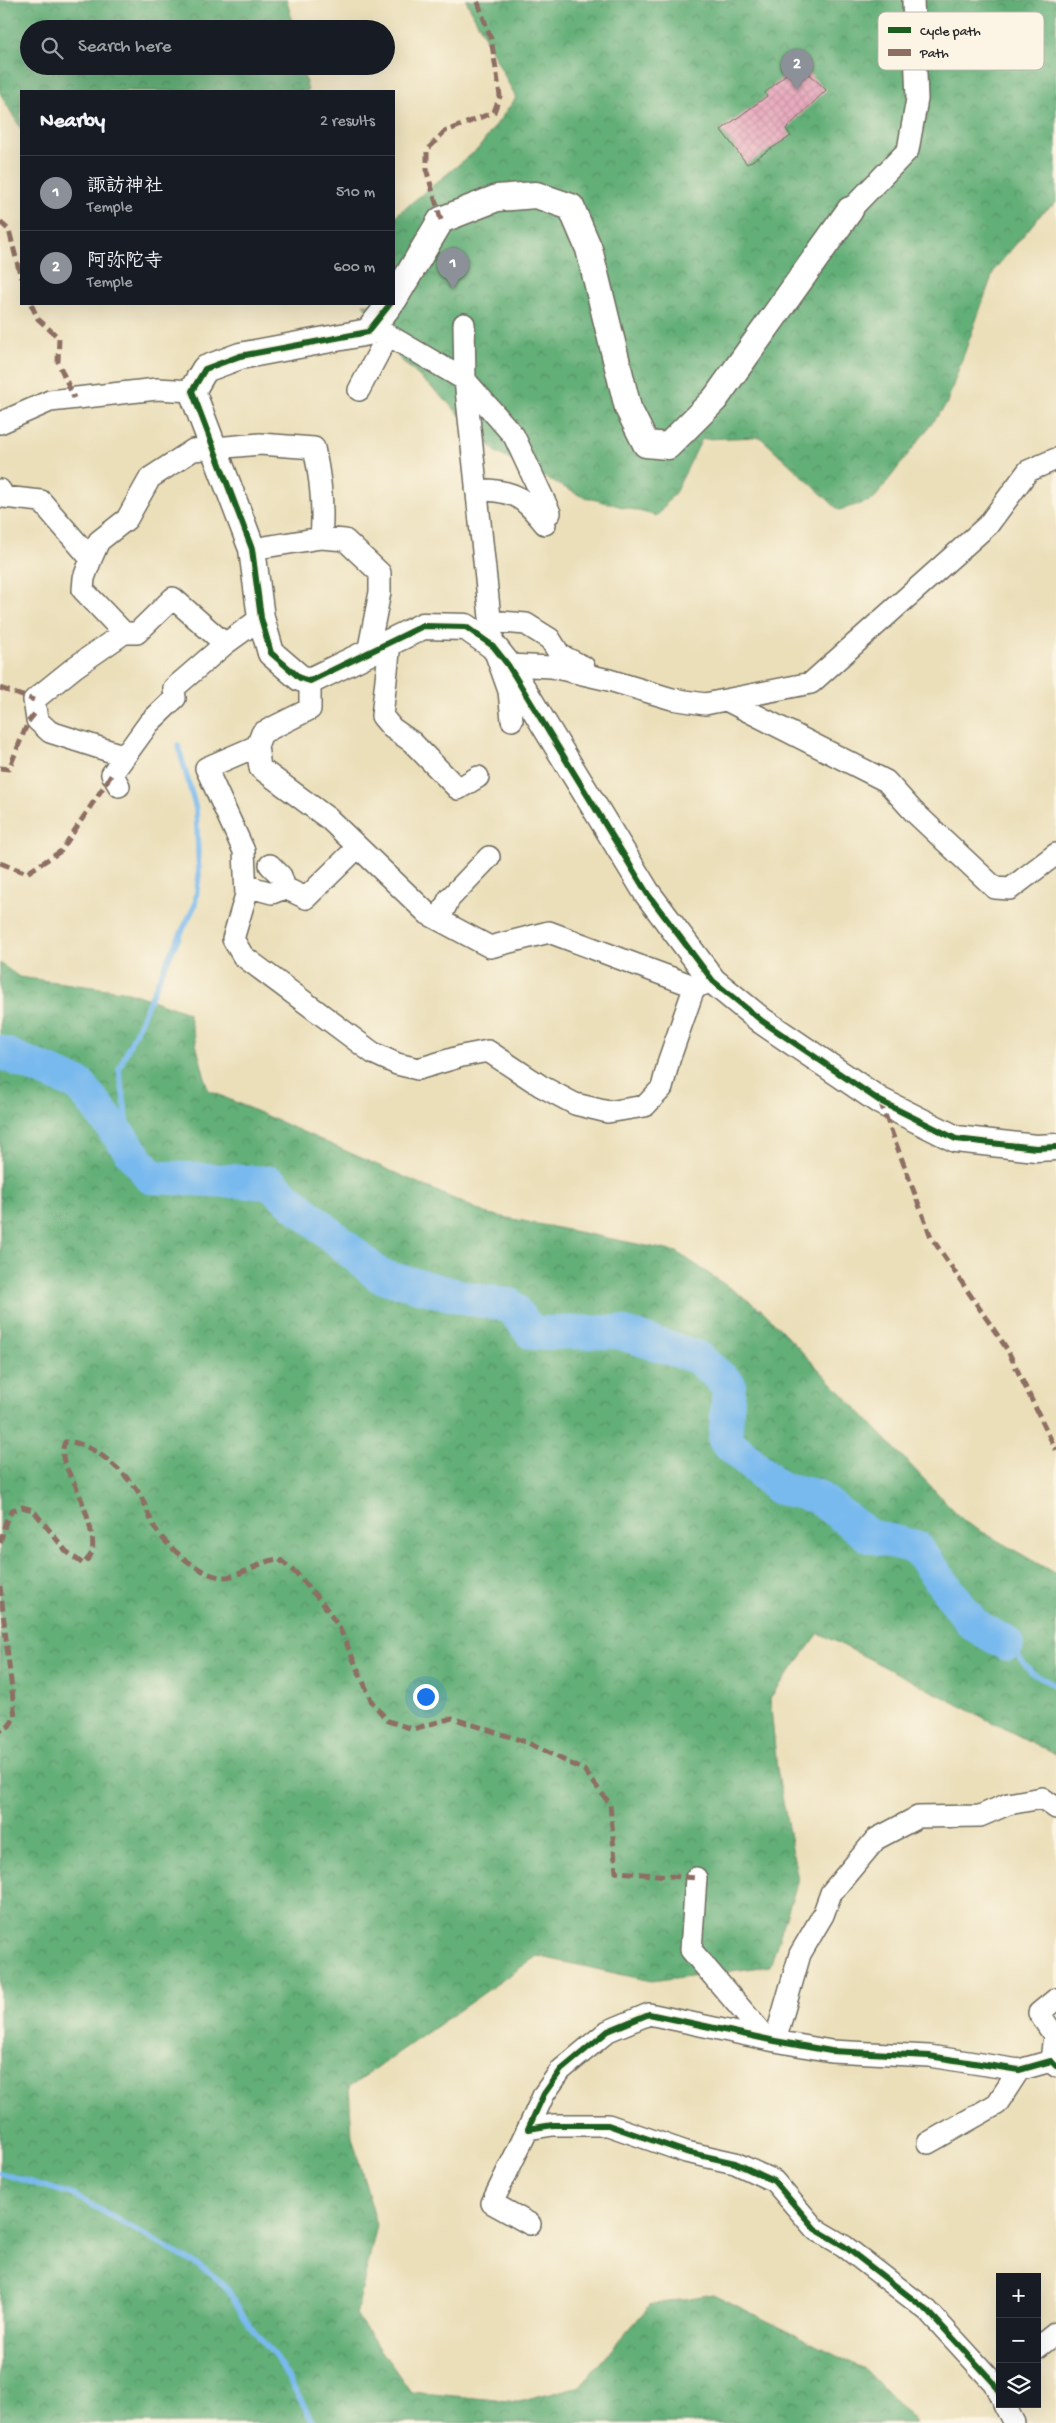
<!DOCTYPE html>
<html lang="en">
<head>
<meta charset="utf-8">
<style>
  :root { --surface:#171b24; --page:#242831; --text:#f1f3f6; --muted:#9ea1a6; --line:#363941; --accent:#8c9099 }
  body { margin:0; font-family:"Gochi Hand","Klee One",sans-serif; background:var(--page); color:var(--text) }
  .controls { position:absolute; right:15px; bottom:15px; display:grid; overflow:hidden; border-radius:0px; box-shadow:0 5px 20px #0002 }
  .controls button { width:45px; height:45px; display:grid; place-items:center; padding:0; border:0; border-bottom:1px solid var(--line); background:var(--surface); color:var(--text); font:25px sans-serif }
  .you { position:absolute; left:425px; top:1696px; width:18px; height:18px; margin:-12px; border:4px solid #fff; border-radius:50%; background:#1a73e8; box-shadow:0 0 0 8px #1a73e833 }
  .badge { display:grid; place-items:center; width:32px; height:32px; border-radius:50%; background:var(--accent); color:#fff; font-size:16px; font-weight:700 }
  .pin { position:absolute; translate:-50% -41px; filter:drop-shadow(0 1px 2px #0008) }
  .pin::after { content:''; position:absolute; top:26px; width:18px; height:15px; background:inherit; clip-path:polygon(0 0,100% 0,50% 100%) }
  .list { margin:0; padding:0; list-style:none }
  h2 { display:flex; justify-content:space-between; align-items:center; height:65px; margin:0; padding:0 20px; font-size:21px }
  h2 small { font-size:16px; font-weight:400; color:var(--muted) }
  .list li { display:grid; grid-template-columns:32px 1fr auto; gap:15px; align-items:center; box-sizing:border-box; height:75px; padding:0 20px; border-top:1px solid var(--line) }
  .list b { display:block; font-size:19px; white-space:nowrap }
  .list p { margin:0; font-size:16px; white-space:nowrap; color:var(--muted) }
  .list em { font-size:16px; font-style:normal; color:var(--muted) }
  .icon { flex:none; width:28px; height:28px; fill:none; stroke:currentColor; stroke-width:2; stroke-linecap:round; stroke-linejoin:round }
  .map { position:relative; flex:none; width:1056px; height:2423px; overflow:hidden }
  .search { position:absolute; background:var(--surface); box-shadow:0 5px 20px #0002; left:20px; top:20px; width:375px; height:55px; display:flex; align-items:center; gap:12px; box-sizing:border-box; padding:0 18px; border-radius:28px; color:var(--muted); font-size:19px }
  .panel { position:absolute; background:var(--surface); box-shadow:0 5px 20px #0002; left:20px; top:90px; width:375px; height:215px; border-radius:0px }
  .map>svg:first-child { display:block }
  .forest { fill:url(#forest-crowns); stroke:#476d52 }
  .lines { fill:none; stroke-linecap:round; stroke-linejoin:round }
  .stream { stroke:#79baee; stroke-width:5.5 }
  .river { stroke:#79baee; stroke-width:34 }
  .building { fill:url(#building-cross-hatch) }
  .minor-casing { stroke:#6e6a5d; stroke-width:24 }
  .tertiary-casing { stroke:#6e6a5d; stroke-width:29 }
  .minor { stroke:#fff; stroke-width:21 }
  .tertiary { stroke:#fff; stroke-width:26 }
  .quiet { stroke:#8d6e63; stroke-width:5; stroke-dasharray:10 5; stroke-linecap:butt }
  .cycleway-casing { stroke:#fcf5e5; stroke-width:9 }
  .cycleway { stroke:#1b5e20; stroke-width:6 }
  .key { fill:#fcf5e5; stroke:#bdb8ad; stroke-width:1 }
  .key-label { font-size:14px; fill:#2b2b2b }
</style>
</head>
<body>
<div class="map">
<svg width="1056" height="2423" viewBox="0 0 1056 2423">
  <defs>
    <pattern id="forest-crowns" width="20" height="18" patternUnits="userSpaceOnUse" patternTransform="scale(1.25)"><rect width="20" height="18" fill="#63af78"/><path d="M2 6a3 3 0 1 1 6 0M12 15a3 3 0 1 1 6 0" fill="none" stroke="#528f63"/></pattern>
    <pattern id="building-cross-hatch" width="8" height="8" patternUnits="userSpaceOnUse" patternTransform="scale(1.25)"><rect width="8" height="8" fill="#e8acbf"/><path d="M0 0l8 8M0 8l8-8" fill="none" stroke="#c794a4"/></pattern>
  </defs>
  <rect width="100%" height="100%" fill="#fcf5e5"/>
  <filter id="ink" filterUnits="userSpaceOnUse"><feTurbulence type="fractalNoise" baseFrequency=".02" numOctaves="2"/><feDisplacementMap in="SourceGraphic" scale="10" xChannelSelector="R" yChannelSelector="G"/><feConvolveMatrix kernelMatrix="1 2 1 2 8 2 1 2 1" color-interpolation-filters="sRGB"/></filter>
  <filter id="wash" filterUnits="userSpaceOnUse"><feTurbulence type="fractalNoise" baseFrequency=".0096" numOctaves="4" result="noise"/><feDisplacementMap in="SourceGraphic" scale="20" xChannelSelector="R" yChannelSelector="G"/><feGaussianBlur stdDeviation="1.12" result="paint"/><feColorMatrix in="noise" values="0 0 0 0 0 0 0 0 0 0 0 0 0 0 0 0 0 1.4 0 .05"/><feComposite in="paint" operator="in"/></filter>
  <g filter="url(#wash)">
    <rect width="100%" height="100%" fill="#ebdfba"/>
    <path class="forest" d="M0 0H287L294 29H29V66H302L308 91H21V129L0 93Z
      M466 0H1056V203L1043 212 994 270 946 405 873 500 839 510 760 437 702 439 676 491 657 516 581 496 497 453 444 399 399 358 363 304H394V217L478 149 516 98Z
      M0 963 19 977 129 992 188 1013 208 1090 488 1214 677 1252 762 1310 965 1522 1056 1574V1755L819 1633 770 1698 777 1769 798 1880 770 1966 651 1981 537 1956 349 2087 352 2137 377 2225 356 2315 411 2392 519 2402 580 2386 650 2305 713 2294 866 2370 916 2423H0Z"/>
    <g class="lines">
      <path class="stream" d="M133 1155 119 1069 168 959 195 905 199 875 196 809 178 745
        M1007 1644 1032 1673 1056 1686
        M0 2173 74 2195 206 2270 225 2285 247 2322 277 2359 314 2423"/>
      <path class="river" d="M0 1052 80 1085 151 1177 270 1183 380 1276 470 1299 510 1305 532 1333 618 1332 697 1357 729 1385 725 1440 779 1488 816 1496 869 1536 916 1547 973 1624 1007 1644"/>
    </g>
    <g id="blocks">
      <path class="building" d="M798 63 826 90 786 129 791 136 747 164 721 130 767 96 765 93Z"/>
    </g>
  </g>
  <g filter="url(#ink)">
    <use href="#blocks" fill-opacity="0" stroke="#6e6a5d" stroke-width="1"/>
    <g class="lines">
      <g class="minor-casing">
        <path id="minor" d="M850 210 908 150 917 99 913 0
          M464 324 465 380 493 646 509 691 512 720
          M368 332 388 335 465 380 514 436 550 513
          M359 390 388 335
          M0 423 50 401 157 389 192 391
          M476 489C516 492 520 494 545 524
          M0 490 4 497 41 501 91 559 84 578 83 590 124 633H137L173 598 225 644 261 618
          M321 538 345 540 380 573V592L368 653
          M91 559 99 541 127 519 150 478 193 450 260 444 314 448C321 479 324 506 321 538L252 549
          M490 621 526 624 550 639 560 655 584 667
          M124 633 75 667 34 700 37 720 50 732 125 756
          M390 643 382 716 392 728 412 742 458 789 478 777
          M508 665 552 667 609 680 672 699 705 704 811 683 988 525 1028 471 1056 459
          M310 681V709L262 733 257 746 206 768 244 851 246 895 233 939 243 956 373 1053 397 1064 418 1069 462 1056 488 1051 541 1086 575 1104 608 1112 645 1106 662 1088 669 1060 692 994 696 987 713 981
          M726 700 886 781 913 811 995 888 1010 889 1056 854
          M257 746 260 768 329 819 428 914 490 947 549 932 696 987
          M119 786 112 774 149 723 175 698 174 688 225 644
          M270 865 281 876 285 888
          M246 886 272 893 285 888 306 898 358 847
          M439 920 449 899 489 857
          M696 1878 691 1950 766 2038
          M775 2041 800 1954 823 1915 831 1893 876 1839 918 1817 980 1816 1008 1804 1042 1798 1056 1808
          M1051 2061 1054 2035 1039 2013 1056 1999
          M528 2129 492 2203 530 2224
          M928 2143 997 2104 1019 2070
          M1037 2348 1056 2333
          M1000 2395 994 2383 928 2311 844 2246 815 2229 774 2181 735 2163 686 2152 608 2125H553L528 2129 544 2094 561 2070 608 2031 649 2014 775 2041 831 2051 929 2056 1019 2070 1051 2061 1056 2066
          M1004 2404 1014 2423"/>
      </g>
      <g class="tertiary-casing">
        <path id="tertiary" d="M394 299 441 220 497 198 536 195 571 207 589 249 628 408 646 444 668 446 715 399 850 210
          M390 304 368 332 240 356 205 369 192 391 252 549 261 618 271 653 300 678 310 681 423 626 466 627 493 646 508 665 647 893 713 981 762 1021 880 1101 956 1139 1036 1148 1056 1147"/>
      </g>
      <use href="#minor" class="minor"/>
      <use href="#tertiary" class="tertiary"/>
      <path class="quiet" d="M441 220 427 172V150L444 132 494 112 500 96 497 75 491 39 477 0
        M0 222 9 230 21 278
        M31 304 38 319 59 338 58 362 74 398
        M0 688 34 700
        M0 768 9 769 28 722 36 712
        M0 863 27 873 61 851 112 774
        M880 1101 931 1237 1007 1349 1056 1450
        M0 1543 6 1521 12 1510 22 1507 33 1510 66 1551 83 1564C86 1561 91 1556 92 1552 96 1537 83 1503 77 1489 71 1473 57 1460 65 1442 90 1440 123 1471 137 1490 145 1501 148 1516 155 1528 165 1545 203 1579 225 1577 242 1576 259 1561 279 1559L297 1574 324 1605 340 1629 372 1702 388 1721 413 1729 452 1718 526 1742 584 1770 610 1804 616 1872 696 1878
        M0 1586 15 1717 9 1726 0 1731"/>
      <g class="cycleway-casing">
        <path id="cycleway" d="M390 304 368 332 240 356 205 369 192 391 252 549 261 618 271 653 300 678 310 681 423 626 466 627 493 646 508 665 647 893 713 981 762 1021 880 1101 956 1139 1036 1148 1056 1147
          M1000 2395 994 2383 928 2311 844 2246 815 2229 774 2181 735 2163 686 2152 608 2125H553L528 2129 544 2094 561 2070 608 2031 649 2014 775 2041 831 2051 929 2056 1019 2070 1051 2061 1056 2066"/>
      </g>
      <use href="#cycleway" class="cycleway"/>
    </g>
  </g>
  <rect x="878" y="12" width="166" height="58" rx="8" class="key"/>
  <rect x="888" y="27" width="23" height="6" fill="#1b5e20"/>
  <rect x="888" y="49" width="23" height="7" fill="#8d6e63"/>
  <g class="key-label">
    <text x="920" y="35">Cycle path</text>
    <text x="920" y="57">Path</text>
  </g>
</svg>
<div class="controls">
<button>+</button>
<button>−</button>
<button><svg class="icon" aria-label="layers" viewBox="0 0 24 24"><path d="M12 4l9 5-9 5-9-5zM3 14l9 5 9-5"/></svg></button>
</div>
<div class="you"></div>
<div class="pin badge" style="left:453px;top:289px">1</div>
<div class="pin badge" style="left:797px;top:90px">2</div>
<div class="search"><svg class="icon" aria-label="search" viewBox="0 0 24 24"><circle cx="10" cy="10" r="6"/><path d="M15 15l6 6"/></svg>Search here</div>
<section class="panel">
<h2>Nearby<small>2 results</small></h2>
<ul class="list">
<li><span class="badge">1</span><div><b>諏訪神社</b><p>Temple</p></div><em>510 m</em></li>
<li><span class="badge">2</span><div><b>阿弥陀寺</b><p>Temple</p></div><em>600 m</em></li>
</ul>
</section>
</div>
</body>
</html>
